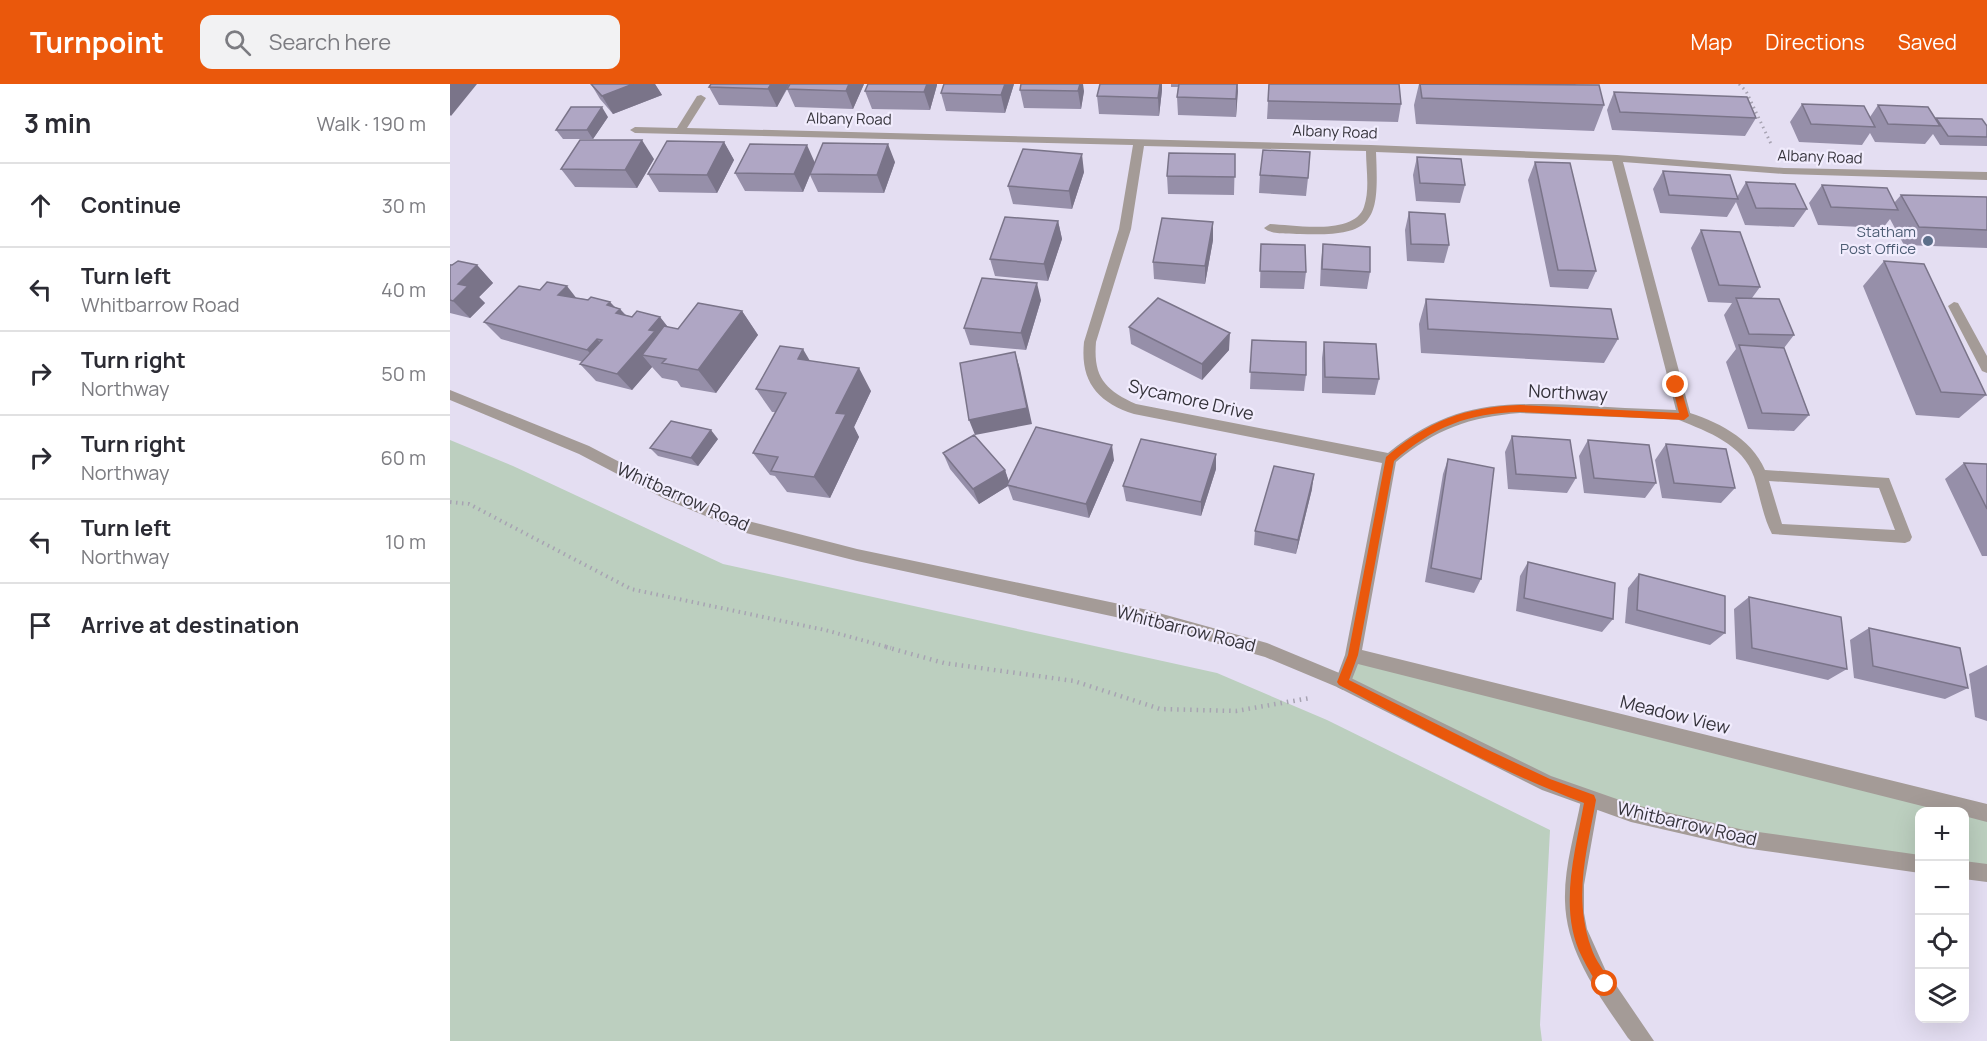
<!DOCTYPE html>
<html lang="en">
<head>
<meta charset="utf-8">
<style>
  :root { --surface:#fff; --page:#f2f2f3; --text:#2b2b33; --muted:#7c7c81; --line:#e1e1e2; --accent:#ea580c }
  body { margin:0; font-family:Manrope,sans-serif; background:var(--page); color:var(--text) }
  .controls { position:absolute; right:18px; bottom:18px; display:grid; overflow:hidden; border-radius:12px; box-shadow:0 6px 24px #0002 }
  .controls button { width:54px; height:54px; display:grid; place-items:center; padding:0; border:0; border-bottom:2px solid var(--line); background:var(--surface); color:var(--text); font:30px sans-serif }
  .stop { position:absolute; width:18px; height:18px; margin:-14px; border:4px solid #ea580c; border-radius:50%; background:#fff }
  .stop.end { background:#ea580c; border-color:#fff; box-shadow:0 2px 6px #0008 }
  .list { margin:0; padding:0; list-style:none }
  h2 { display:flex; justify-content:space-between; align-items:center; height:78px; margin:0; padding:0 24px; font-size:26px }
  h2 small { font-size:20px; font-weight:400; color:var(--muted) }
  .list li { display:grid; grid-template-columns:39px 1fr auto; gap:18px; align-items:center; box-sizing:border-box; height:84px; padding:0 24px; border-top:2px solid var(--line) }
  .list b { display:block; font-size:22px; white-space:nowrap }
  .list p { margin:0; font-size:20px; white-space:nowrap; color:var(--muted) }
  .list em { font-size:20px; font-style:normal; color:var(--muted) }
  .icon { flex:none; width:33px; height:33px; fill:none; stroke:currentColor; stroke-width:2; stroke-linecap:round; stroke-linejoin:round }
  .map { position:relative; flex:none; width:1537px; height:957px; overflow:hidden }
  header { display:flex; align-items:center; gap:36px; box-sizing:border-box; height:84px; padding:0 30px; background:var(--accent); color:#fff }
  header strong { font-size:28px }
  nav { display:flex; gap:33px; margin-inline-start:auto; font-size:21px }
  .search { width:420px; height:54px; background:var(--page); display:flex; align-items:center; gap:15px; box-sizing:border-box; padding:0 21px; border-radius:12px; color:var(--muted); font-size:22px }
  main { display:flex }
  aside { flex:1; background:var(--surface) }
  .map>svg:first-child { display:block }
  .green { fill:#bccfbf }
  .lines { fill:none; stroke-linecap:round; stroke-linejoin:round }
  .path-far2 { stroke:#a7a3b2; stroke-width:3; stroke-dasharray:1.5 4; stroke-linecap:butt }
  .path-far1 { stroke:#a7a3b2; stroke-width:4; stroke-dasharray:1.5 4.5; stroke-linecap:butt }
  .path { stroke:#a7a3b2; stroke-width:4.5; stroke-dasharray:1.5 5; stroke-linecap:butt }
  .service { fill:#a49b97; fill-rule:evenodd }
  .minor { fill:#a49b97; fill-rule:evenodd }
  .tertiary { fill:#a49b97; fill-rule:evenodd }
  .wall { fill:#968fa9 }
  .shaded-wall { fill:#7a7489 }
  .building { fill:#afa6c4; stroke:#7a7489; stroke-width:1.5 }
  .route { fill:#ea580c }
  .service-dot { fill:#5c6f8a; stroke:#f1ecfd; stroke-width:2 }
  .labels { text-anchor:middle; stroke-width:4.5; stroke-linejoin:round; paint-order:stroke }
  .far-street-label { font-size:15px; fill:#35333b; stroke:#f1ecfd }
  .far-service-label { font-size:15px; fill:#4e5e75; stroke:#f1ecfd; text-anchor:end }
  .street-label { font-size:18px; fill:#35333b; stroke:#f1ecfd }
</style>
</head>
<body>
<header>
<strong>Turnpoint</strong>
<div class="search"><svg class="icon" aria-label="search" viewBox="0 0 24 24"><circle cx="10" cy="10" r="6"/><path d="M15 15l6 6"/></svg>Search here</div>
<nav><a>Map</a><a>Directions</a><a>Saved</a></nav>
</header>
<main>
<aside>
<h2>3 min<small>Walk · 190 m</small></h2>
<ul class="list">
<li><svg class="icon" aria-label="ahead" viewBox="0 0 24 24"><path d="M12 20V5M6 11l6-6 6 6"/></svg><div><b>Continue</b></div><em>30 m</em></li>
<li><svg class="icon" aria-label="left" viewBox="0 0 24 24"><path d="M17 20v-9H6M10 6l-5 5 5 5"/></svg><div><b>Turn left</b><p>Whitbarrow Road</p></div><em>40 m</em></li>
<li><svg class="icon" aria-label="right" viewBox="0 0 24 24"><path d="M7 20v-9h11M14 6l5 5-5 5"/></svg><div><b>Turn right</b><p>Northway</p></div><em>50 m</em></li>
<li><svg class="icon" aria-label="right" viewBox="0 0 24 24"><path d="M7 20v-9h11M14 6l5 5-5 5"/></svg><div><b>Turn right</b><p>Northway</p></div><em>60 m</em></li>
<li><svg class="icon" aria-label="left" viewBox="0 0 24 24"><path d="M17 20v-9H6M10 6l-5 5 5 5"/></svg><div><b>Turn left</b><p>Northway</p></div><em>10 m</em></li>
<li><svg class="icon" aria-label="arrive" viewBox="0 0 24 24"><path d="M6 21V4h12l-3 4 3 4H6"/></svg><div><b>Arrive at destination</b></div></li>
</ul>
</aside>
<div class="map">
<svg width="1537" height="957" viewBox="0 0 1537 957">
  <rect width="100%" height="100%" fill="#e4def2"/>
  <path class="green" d="M0 356 63 382 273 480 767 589 877 636 1100 746 1090 941 1092 957H0Z
    M903 571 1537 729V789L1515 786 1514 728H1470L1469 780 1181 729 893 598Z"/>
  <g class="lines">
    <path class="path-far2" d="M1289 0 1296 7 1322 62"/>
    <path class="path-far1" d="M0 418 19 420 181 505 375 546 441 564"/>
    <path class="path" d="M436 563 494 579 624 597 710 625 786 627 860 614"/>
    <path class="service" d="M1234 327C1266 337 1301 353 1315 386L1439 394 1462 453 1460 457 1455 459 1322 450C1313 433 1310 412 1304 393 1293 360 1258 348 1229 336L1227 332ZM1319 397 1429 404 1445 446 1332 440Z
      M1140 707 1146 710 1149 716 1134 801V829L1137 845 1155 885 1204 957H1181L1178 954C1150 913 1116 869 1115 817 1114 783 1125 749 1131 716L1134 710Z"/>
    <path class="minor" d="M251 11 256 14 237 44 921 61 1167 71 1334 84 1537 88V96L1334 90 1173 78 1241 332 1239 336 1070 329C1019 333 986 345 946 378L912 566 1537 720V738L1514 732V728H1496L908 580 899 603 893 606 887 603 885 598 895 571 932 379 684 330C647 318 630 297 634 258L669 145 683 61 185 49 180 46 185 43 227 44 247 12ZM694 62 916 67C916 85 920 105 914 123 904 152 844 141 820 140L814 144C821 151 840 149 850 150 926 153 929 136 926 68L1162 77 1226 326C1192 325 1158 323 1124 321 1048 318 1000 319 938 369L686 320C655 306 643 293 646 258L681 145Z
      M1504 218 1508 219 1537 272V289L1532 287 1498 222Z"/>
    <path class="tertiary" d="M0 306 139 362 225 407 298 437 407 465 698 526 817 559 899 593 1101 692 1181 720 1294 746 1470 771V789L1294 764 1181 738 1092 706 887 603 815 573 698 540 407 477 296 449 215 415 129 370 0 316Z
      M1514 777 1537 780V798L1514 795Z"/>
  </g>
  <path class="wall" d="M141 0H205L212 11 163 30 150 15Z
    M340 0 327 23 269 21 259 3Z
    M414 0 403 25 345 23 337 5Z
    M418 0H487V1L480 26 422 25 415 7Z
    M494 0H564L555 29 496 27 491 9Z
    M721 0H788L786 33 728 31 727 13 728 3H721Z
    M819 0 951 20 948 38 817 35Z
    M969 0H1125L1154 21 1144 47 966 40 964 21Z
    M570 6 634 7 631 25 574 24Z
    M712 6 709 32 649 30 647 12Z
    M1164 8 1306 34 1295 52 1162 46 1157 26Z
    M1352 20 1420 33 1428 21 1486 35V34L1537 42V62H1536L1490 61 1483 50 1475 60 1425 58 1420 49 1412 61 1349 58 1340 38Z
    M158 33 143 55H113L106 46Z
    M274 58 284 76 267 109 209 108 198 90Z
    M785 70 784 111 718 110 717 92Z
    M967 73 1015 101 1010 119 966 117 963 91Z
    M204 75 187 104 125 103 111 85Z
    M365 78H445L434 109 368 108 360 91 353 108 295 107 285 89Z
    M1085 78 1146 187 1138 205 1100 203 1078 96Z
    M1213 87 1287 113 1296 98 1357 125 1344 143 1295 141 1286 118 1277 133 1210 129 1203 105Z
    M634 88 622 125 563 120 558 102Z
    M810 91 858 94 856 112 809 109Z
    M1372 101 1444 119 1451 111 1537 113V164L1454 161 1440 135 1433 144 1368 141 1359 119Z
    M959 128 999 161 994 179 957 177 955 146Z
    M608 137 612 155 598 197 545 192 540 175Z
    M763 138V156L755 200 704 195 703 178Z
    M1251 146 1310 203 1302 214 1344 251 1334 264 1359 331 1344 347 1298 345 1276 278 1286 265 1274 231 1282 219 1258 218 1241 164Z
    M811 160 856 188 854 205 810 204Z
    M873 160 920 188 917 205 870 202 871 178Z
    M1434 177 1536 311 1509 334 1466 331 1413 202Z
    M0 180 2 181H27L43 199 29 213 35 219 20 234 0 229Z
    M127 214 160 218 165 223 170 225 176 231 182 233H210L218 243 228 245 292 227 308 251 266 309 231 303 227 297 212 294 202 283 182 306 146 297 130 280 133 278 51 255 34 238Z
    M976 215 1168 255 1154 279 971 269 969 240Z
    M591 216 576 266 520 261 514 244Z
    M679 243 779 266 752 296 681 260Z
    M802 256 856 291 854 307 800 305Z
    M874 258 929 295 925 311 872 309V274Z
    M360 277 421 307 404 343 409 353 380 414 337 408 325 392 320 391 303 369 326 328H322L306 305Z
    M1062 352 1126 394 1117 409 1058 405 1055 368Z
    M268 355 248 382 208 372 200 364Z
    M1138 356 1206 399 1195 414 1134 409 1129 372Z
    M1216 360 1285 404 1271 419 1212 414 1205 376Z
    M493 369 555 386 559 398 664 376 639 434 563 416 558 402 529 420 500 385Z
    M998 375 1031 495 1024 509 975 498 993 390Z
    M1514 379 1537 380V472H1532L1495 395Z
    M766 385 751 432 676 417 673 402Z
    M862 405 846 470 804 461 805 447Z
    M1078 478 1163 535 1152 548 1066 527 1070 492Z
    M1189 490 1275 549 1260 561 1175 539 1178 504Z
    M1299 513 1397 585 1378 596 1286 575 1284 525Z
    M1419 544 1518 604 1495 615 1404 594 1400 556Z
    M1537 581V637L1525 633 1519 590Z"/>
  <path class="shaded-wall" d="M0 0H27L1 32 0 31Z
    M183 0H205L212 11 163 30 152 12Z
    M321 0H339L327 23 318 5Z
    M399 0H414L403 25 396 7Z
    M477 0H487V1L480 26 474 8Z
    M555 0H564L555 29 551 11Z
    M630 0H633L634 7 631 25 628 7Z
    M710 0H712V6L709 32 708 14Z
    M787 0 788 7 786 33V15Z
    M152 23 158 33 143 55 137 46Z
    M192 56 204 75 187 104 175 86Z
    M274 58 284 76 267 109 257 91Z
    M438 60 445 78 434 109 427 91Z
    M357 61 365 79 353 108 344 90Z
    M632 70 634 88 622 125 619 107Z
    M608 137 612 155 598 197 594 180Z
    M763 138V156L755 200V182Z
    M27 181 43 199 29 213 35 219 20 234 3 217 8 200Z
    M587 199 591 216 576 266 571 249Z
    M117 202 131 220 108 211Z
    M160 218 168 227 170 225 184 242 180 246 157 221Z
    M292 227 308 251 266 309 248 286Z
    M210 233 223 250 192 271 202 283 182 306 167 290 199 246Z
    M780 249 779 266 752 296V280Z
    M147 255 162 272 152 283 137 266Z
    M353 265 367 289 348 275Z
    M565 268 570 285 582 340 525 351 519 336Z
    M409 284 421 307 404 343 409 353 380 414 364 393 386 329Z
    M261 346 268 355 248 382 241 374Z
    M662 361 664 376 639 434 636 420Z
    M766 370V385L751 432V418Z
    M555 386 560 401H557L558 402 529 420 523 405Z
    M864 390 862 405 846 470 848 456Z"/>
  <path class="building" d="M141 0H183L152 12Z
    M261 0H321L318 5 259 3Z
    M340 0H399L396 7 337 5Z
    M418 0H477L474 8 415 7Z
    M494 0H555L551 11 491 9Z
    M571 0H630L628 7 570 6Z
    M650 0H710L708 14 647 12Z
    M729 0H787L786 15 727 13Z
    M819 0H949L951 20 818 17Z
    M970 0 1149 1 1154 21 972 14Z
    M1164 8 1297 13 1306 34 1170 28Z
    M1352 20 1414 22 1425 43 1361 40Z
    M1428 21 1478 23 1490 42 1438 40Z
    M121 23H152L137 46H106Z
    M1486 34 1532 35 1537 42V53L1498 52Z
    M130 56H192L175 86 111 85Z
    M217 57 274 58 257 91 198 90Z
    M373 59 438 60 427 91 360 90Z
    M300 60 357 61 344 90 285 89Z
    M573 65 632 70 619 107 558 102Z
    M813 66 860 68 858 94 810 91Z
    M719 69 785 70V93L717 92Z
    M967 73 1011 75 1015 101 970 99Z
    M1085 78 1120 79 1146 187 1108 186Z
    M1213 87 1280 91 1288 115 1219 111Z
    M1296 98 1345 100 1357 125 1306 124Z
    M1372 101 1437 104 1448 126 1381 123Z
    M1451 111 1537 113V146L1469 143Z
    M959 128 995 130 999 161 961 160Z
    M555 133 608 137 594 180 540 175Z
    M712 134 763 138 755 182 703 178Z
    M1251 146 1290 148 1310 203 1269 201Z
    M811 160 855 161 856 188 810 187Z
    M873 160 920 163V188L872 185Z
    M8 177 27 181 8 200 18 202 3 217 0 216V181H2Z
    M1434 177 1474 180 1536 311 1491 308Z
    M532 194 587 199 571 249 514 244Z
    M97 198 117 202 108 211 138 216 141 213 160 218 157 221 170 225 166 229 182 233 187 227 210 233 199 246 205 247 167 290 130 280 152 256 147 255 137 266 34 238 69 202 90 206Z
    M708 214 780 249 752 280 679 243Z
    M1286 214 1329 215 1344 251 1299 250Z
    M976 215 1161 225 1168 255 978 245Z
    M248 219 292 227 248 286 212 279 216 275 192 271 214 242 228 245Z
    M802 256 856 258V291L800 288Z
    M874 258 926 260 929 295 875 293Z
    M1289 261 1334 264 1359 331 1312 329Z
    M330 262 353 265 348 275 409 284 386 329 396 330 364 393 321 387 328 373 303 369 336 309 306 305Z
    M565 268 577 324 519 336 510 279Z
    M221 337 261 346 241 374 200 364Z
    M586 343 662 361 636 420 557 401Z
    M524 351 555 386 523 405 493 369Z
    M1062 352 1120 356 1126 394 1066 390Z
    M691 355 766 370 751 418 673 402Z
    M1138 356 1199 361 1206 399 1144 394Z
    M1216 360 1276 365 1285 404 1224 399Z
    M998 375 1044 384 1031 495 981 484Z
    M1514 379 1537 380V425Z
    M824 382 864 390 848 456 805 447Z
    M1078 478 1165 499 1163 535 1074 514Z
    M1189 490 1275 512V549L1187 526Z
    M1299 513 1391 533 1397 585 1302 564Z
    M1419 544 1510 564 1518 604 1423 582Z"/>
  <path class="route" d="M1226 298 1230 301 1239 332 1234 336 1070 328C1018 329 983 343 944 377L908 571 899 596 1034 664 1100 695 1144 711 1146 716C1137 767 1123 812 1141 863 1145 877 1156 888 1161 900L1159 905 1155 907 1150 905C1144 894 1137 884 1132 873 1108 825 1125 769 1134 719 1049 687 969 643 889 601L887 598 898 571 936 373C978 337 1015 323 1070 321L1229 329 1222 301Z"/>
  <circle class="service-dot" cx="1478" cy="157" r="6"/>
  <g class="labels">
    <g class="far-street-label">
      <text transform="translate(399 35) rotate(1)" y="5">Albany Road</text>
      <text transform="translate(885 48) rotate(2)" y="5">Albany Road</text>
      <text transform="translate(1370 73) rotate(2)" y="5">Albany Road</text>
    </g>
    <g class="far-service-label">
      <text x="1466" y="153">Statham<tspan x="1466" dy="17">Post Office</tspan></text>
    </g>
    <g class="street-label">
      <text transform="translate(1118 309) rotate(3)" y="6">Northway</text>
      <text transform="translate(741 316) rotate(13)" y="6">Sycamore Drive</text>
      <text transform="translate(233 413) rotate(24)" y="6">Whitbarrow Road</text>
      <text transform="translate(736 545) rotate(14)" y="6">Whitbarrow Road</text>
      <text transform="translate(1225 631) rotate(14)" y="6">Meadow View</text>
      <text transform="translate(1237 740) rotate(13)" y="6">Whitbarrow Road</text>
    </g>
  </g>
</svg>
<div class="controls">
<button>+</button>
<button>−</button>
<button><svg class="icon" aria-label="locate" viewBox="0 0 24 24"><circle cx="12" cy="12" r="6"/><path d="M12 2v4M12 18v4M2 12h4M18 12h4"/></svg></button>
<button><svg class="icon" aria-label="layers" viewBox="0 0 24 24"><path d="M12 4l9 5-9 5-9-5zM3 14l9 5 9-5"/></svg></button>
</div>
<div class="stop" style="left:1155px;top:900px"></div>
<div class="stop end" style="left:1226px;top:301px"></div>
</div>
</main>
</body>
</html>
